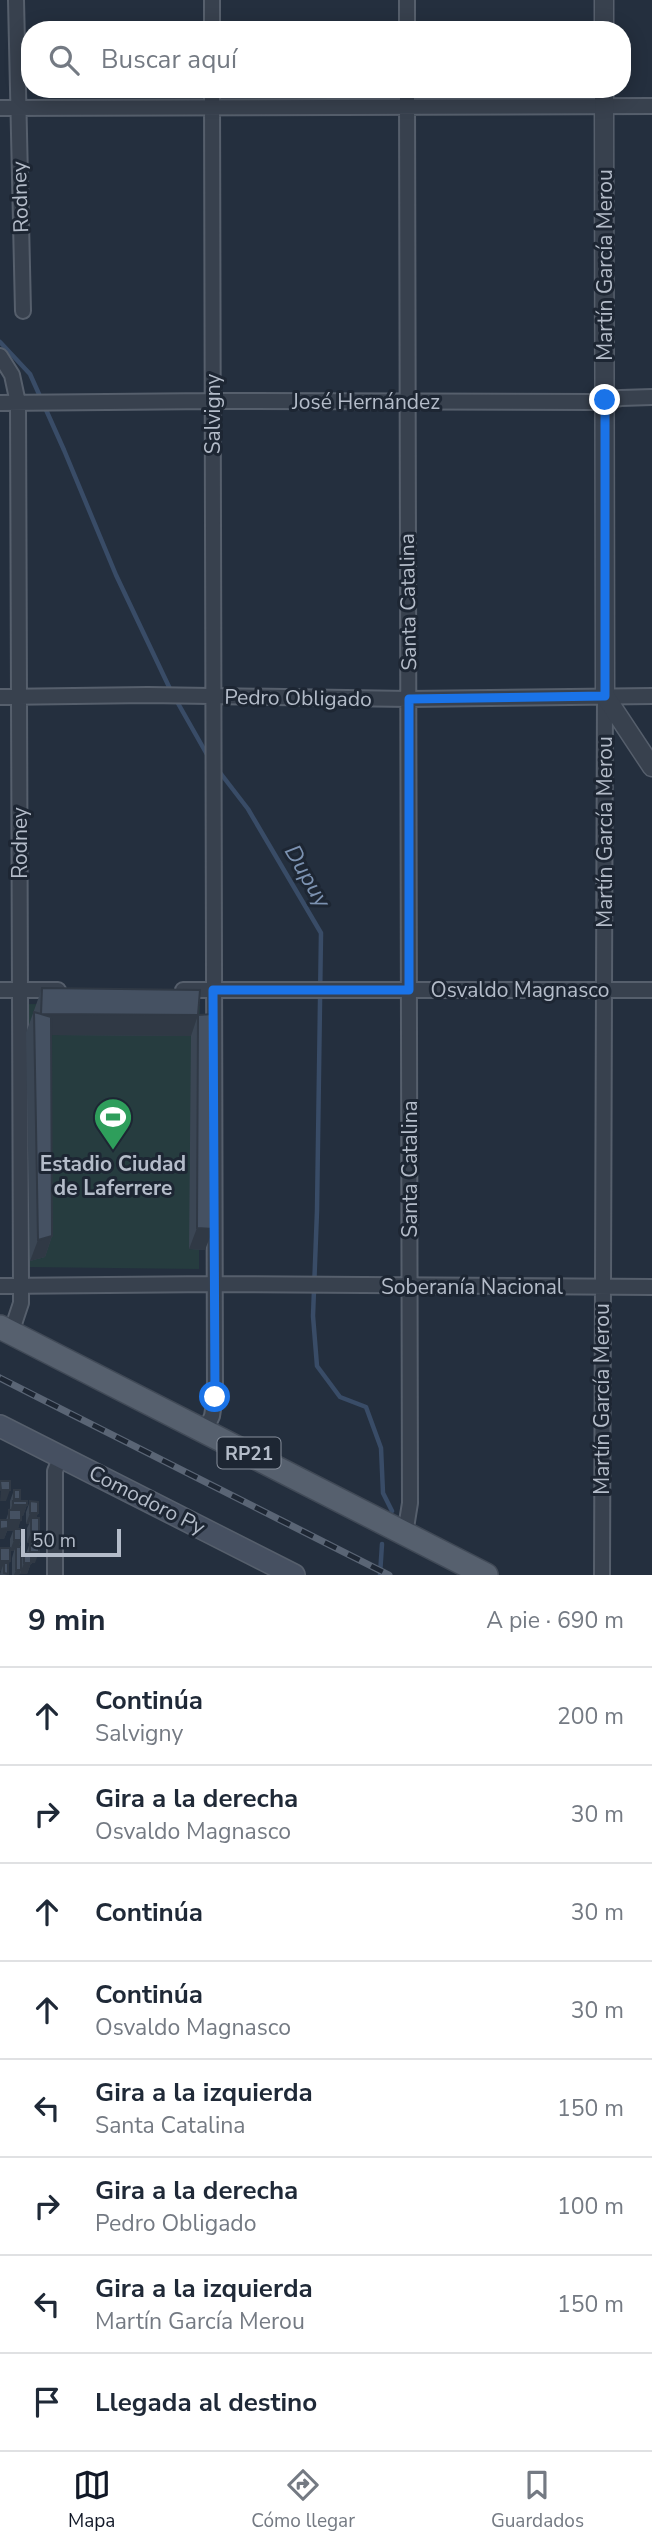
<!DOCTYPE html>
<html lang="es">
<head>
<meta charset="utf-8">
<style>
  :root { --surface:#fff; --page:#f2f2f3; --text:#1f2937; --muted:#747a83; --line:#e0e1e3; --accent:#111827 }
  body { margin:0; font-family:"Nunito Sans",sans-serif; background:var(--page); color:var(--text) }
  .scale { position:absolute; left:21px; bottom:18px; width:100px; box-sizing:border-box; padding-left:7px; border:4px solid #b4bcc9; border-top:0; font-size:19px; line-height:24px; white-space:nowrap; color:#b4bcc9; -webkit-text-stroke:5px #1d2633; paint-order:stroke }
  .stop { position:absolute; width:21px; height:21px; margin:-16px; border:5px solid #1a73e8; border-radius:50%; background:#fff }
  .stop.end { background:#1a73e8; border-color:#fff; box-shadow:0 2px 7px #0008 }
  .list { margin:0; padding:0; list-style:none }
  h2 { display:flex; justify-content:space-between; align-items:center; height:91px; margin:0; padding:0 28px; font-size:30px }
  h2 small { font-size:23px; font-weight:400; color:var(--muted) }
  .list li { display:grid; grid-template-columns:46px 1fr auto; gap:21px; align-items:center; box-sizing:border-box; height:98px; padding:0 28px; border-top:2px solid var(--line) }
  .list b { display:block; font-size:26px; white-space:nowrap }
  .list p { margin:0; font-size:23px; white-space:nowrap; color:var(--muted) }
  .list em { font-size:23px; font-style:normal; color:var(--muted) }
  .icon { flex:none; width:38px; height:38px; fill:none; stroke:currentColor; stroke-width:2; stroke-linecap:round; stroke-linejoin:round }
  .map { position:relative; flex:none; width:652px; height:1575px; overflow:hidden }
  .search { position:absolute; background:var(--surface); box-shadow:0 4px 18px #0003; left:21px; right:21px; top:21px; height:77px; display:flex; align-items:center; gap:18px; box-sizing:border-box; padding:0 24px; border-radius:28px; color:var(--muted); font-size:26px }
  .sheet { height:875px; background:var(--surface) }
  nav { display:flex; justify-content:space-around; align-items:center; box-sizing:border-box; height:98px; border-top:2px solid var(--line); background:var(--surface); font-size:19px; color:var(--muted) }
  nav a { display:grid; justify-items:center; gap:4px }
  nav .on { color:var(--accent) }
  .map>svg:first-child { display:block }
  .green { fill:#263c3f }
  .lines { fill:none; stroke-linecap:round; stroke-linejoin:round }
  .stream { stroke:#394c67; stroke-width:4.5 }
  .minor-casing { stroke:#565f6c; stroke-width:18 }
  .tertiary-casing { stroke:#565f6c; stroke-width:21 }
  .secondary-casing { stroke:#565f6c; stroke-width:24 }
  .primary-casing { stroke:#414a57; stroke-width:26 }
  .minor { stroke:#38414e; stroke-width:14 }
  .tertiary { stroke:#38414e; stroke-width:18 }
  .secondary { stroke:#465061; stroke-width:21 }
  .primary { stroke:#56606e; stroke-width:23 }
  .rail-casing { stroke:#5a6575; stroke-width:7 }
  .rail { stroke:#1d2633; stroke-width:4.5; stroke-dasharray:13; stroke-linecap:butt }
  .wall { fill:#3b4654 }
  .shaded-wall { fill:#303945 }
  .building { fill:#455162; stroke:#303945; stroke-width:2 }
  .route { stroke:#1a73e8; stroke-width:9 }
  .labels { text-anchor:middle; stroke-width:6; stroke-linejoin:round; paint-order:stroke }
  .shield { fill:#1d2633; stroke:#878f9c; stroke-width:2 }
  .shield-label { font-size:19px; font-weight:bold; fill:#b4bcc9 }
  .street-label { font-size:21px; fill:#b4bcc9; stroke:#1d2633 }
  .poi-label { font-size:21px; font-weight:bold; fill:#b4bcc9; stroke:#1d2633 }
  .water-label { font-size:23px; font-style:italic; fill:#7c92b1; stroke:#1d2633 }
</style>
</head>
<body>
<div class="map">
<svg width="652" height="1575" viewBox="0 0 652 1575">
  <rect width="100%" height="100%" fill="#242f3e"/>
  <path class="green" d="M26 1004 200 1006 199 1269 26 1267Z"/>
  <g class="lines">
    <path class="stream" d="M0 342 30 374 64 450 116 575 171 691
      M175 698 209 758
      M218 770 248 809 321 933 317 1211 313 1316 317 1366 340 1397 366 1407 381 1448 383 1493 392 1511
      M380 1575 382 1544"/>
    <g class="minor-casing">
      <path id="minor" d="M16 0 23 311
        M212 30V0
        M407 30V0
        M0 108 652 106
        M0 356 12 375 18 403 21 1287V1303L11 1333
        M0 403 213 401 594 402 621 398 652 397
        M0 697 148 695 409 699 652 696
        M0 990H58
        M183 990H652
        M0 1286 215 1284 652 1287
        M205 1431 212 1416 215 1397 212 89
        M405 1534 410 1503 407 89
        M55 1575V1471L61 1456
        M602 1575 605 696"/>
    </g>
    <g class="tertiary-casing">
      <path id="tertiary" d="M604 0V30
        M604 89 605 696 652 767"/>
    </g>
    <g class="secondary-casing">
      <path id="secondary" d="M0 1426 294 1575"/>
    </g>
    <g class="primary-casing">
      <path id="primary" d="M0 1327 486 1575"/>
    </g>
    <use href="#minor" class="minor"/>
    <use href="#tertiary" class="tertiary"/>
    <use href="#secondary" class="secondary"/>
    <use href="#primary" class="primary"/>
    <g class="rail-casing">
      <path id="rail" d="M0 1378 389 1575"/>
    </g>
    <use href="#rail" class="rail"/>
  </g>
  <path class="wall" d="M42 988 198 1015 205 1250 189 1249 191 1036 51 1035 52 1236 45 1257 30 1261 26 1033Z
    M14 1490 19 1501 27 1505 23 1516H21L18 1529 21 1540 19 1547 21 1561 24 1553H26L30 1543H27V1528L29 1524H26V1512L30 1501 38 1513 36 1518 39 1532 35 1542V1563H31L27 1574H20V1573L19 1575H12V1558L14 1551H10L8 1575H0L1 1571H0L10 1548V1539L13 1531H7L4 1539 6 1520 10 1508V1501Z"/>
  <path class="shaded-wall" d="M41 1014 198 1015 191 1036 34 1035Z
    M197 1228 213 1229 205 1250 189 1249Z
    M52 1236 45 1257 30 1261 38 1240Z
    M1 1490H10L6 1501H0Z
    M14 1499H20L18 1505H27L23 1516H9Z
    M30 1513H38L34 1524 31 1518 29 1524H26Z
    M9 1520H21L17 1531 14 1529 13 1531H7L4 1539H0V1529L6 1528Z
    M31 1532H39L35 1543H27Z
    M14 1540H21L17 1551 16 1547 14 1551H10Z
    M30 1552H39L35 1563H26Z
    M0 1561H10L7 1571 4 1563 1 1571H0Z
    M24 1563H31L27 1574H20Z
    M16 1570H21L19 1575H14Z"/>
  <path class="building" d="M42 988 200 990 198 1015 213 1014V1229L197 1228 198 1015 41 1014 51 1017 52 1236 38 1240 34 1012 41 1014Z
    M0 1481H10V1490H1Z
    M14 1490H20V1499H14Z
    M13 1501H27V1505H13Z
    M30 1501 38 1502V1513H30Z
    M9 1510H21V1520H9Z
    M31 1518H39V1532H31Z
    M0 1520H8V1528L0 1529Z
    M14 1529H21V1540H14Z
    M30 1542H39V1552H30Z
    M16 1547H21V1570H16Z
    M0 1548H10V1561H0Z
    M24 1553H31V1563H24Z
    M4 1563H8V1574L4 1573Z"/>
  <g class="lines">
    <path class="route" d="M215 1397 213 990H409V699L605 696V400"/>
  </g>
  <defs>
    <g id="stadium-pin" transform="scale(2.0125)"><path d="M0 17L-7.5 6A9.5 9.5 0 1 1 7.5 6Z" fill="#2e9e5b" stroke="#1d2633"/><path d="M0-5a6.5 5 0 1 0 0 10a6.5 5 0 1 0 0-10ZM-3.5-1.8h7v3.6h-7Z" fill="#fff"/></g>
  </defs>
  <g fill-rule="evenodd">
    <use href="#stadium-pin" x="113" y="1117"/>
  </g>
  <g class="labels">
    <rect class="shield" x="217.5" y="1437.5" width="63" height="31" rx="5"/>
    <g class="shield-label">
      <text x="249" y="1460">RP21</text>
    </g>
    <g class="street-label">
      <text transform="translate(20 197) rotate(-92)" y="7">Rodney</text>
      <text transform="translate(605 265) rotate(-90)" y="7">Martín García Merou</text>
      <text x="366" y="409">José Hernández</text>
      <text transform="translate(213 414) rotate(-90)" y="7">Salvigny</text>
      <text transform="translate(408 602) rotate(-91)" y="7">Santa Catalina</text>
      <text transform="translate(298 698) rotate(1)" y="7">Pedro Obligado</text>
      <text transform="translate(605 832) rotate(-90)" y="7">Martín García Merou</text>
      <text transform="translate(20 843) rotate(-90)" y="7">Rodney</text>
      <text x="520" y="997">Osvaldo Magnasco</text>
      <text transform="translate(410 1169) rotate(-90)" y="7">Santa Catalina</text>
      <text x="472" y="1294">Soberanía Nacional</text>
      <text transform="translate(602 1399) rotate(-90)" y="7">Martín García Merou</text>
      <text transform="translate(147 1500) rotate(27)" y="7">Comodoro Py</text>
    </g>
    <g class="poi-label">
      <text x="113" y="1171">Estadio Ciudad<tspan x="113" dy="24">de Laferrere</tspan></text>
    </g>
    <g class="water-label">
      <text transform="translate(308 876) rotate(60)" y="8">Dupuy</text>
    </g>
  </g>
</svg>
<div class="scale">50 m</div>
<div class="stop" style="left:215px;top:1397px"></div>
<div class="stop end" style="left:605px;top:400px"></div>
<div class="search"><svg class="icon" aria-label="search" viewBox="0 0 24 24"><circle cx="10" cy="10" r="6"/><path d="M15 15l6 6"/></svg>Buscar aquí</div>
</div>
<section class="sheet">
<h2>9 min<small>A pie · 690 m</small></h2>
<ul class="list">
<li><svg class="icon" aria-label="ahead" viewBox="0 0 24 24"><path d="M12 20V5M6 11l6-6 6 6"/></svg><div><b>Continúa</b><p>Salvigny</p></div><em>200 m</em></li>
<li><svg class="icon" aria-label="right" viewBox="0 0 24 24"><path d="M7 20v-9h11M14 6l5 5-5 5"/></svg><div><b>Gira a la derecha</b><p>Osvaldo Magnasco</p></div><em>30 m</em></li>
<li><svg class="icon" aria-label="ahead" viewBox="0 0 24 24"><path d="M12 20V5M6 11l6-6 6 6"/></svg><div><b>Continúa</b></div><em>30 m</em></li>
<li><svg class="icon" aria-label="ahead" viewBox="0 0 24 24"><path d="M12 20V5M6 11l6-6 6 6"/></svg><div><b>Continúa</b><p>Osvaldo Magnasco</p></div><em>30 m</em></li>
<li><svg class="icon" aria-label="left" viewBox="0 0 24 24"><path d="M17 20v-9H6M10 6l-5 5 5 5"/></svg><div><b>Gira a la izquierda</b><p>Santa Catalina</p></div><em>150 m</em></li>
<li><svg class="icon" aria-label="right" viewBox="0 0 24 24"><path d="M7 20v-9h11M14 6l5 5-5 5"/></svg><div><b>Gira a la derecha</b><p>Pedro Obligado</p></div><em>100 m</em></li>
<li><svg class="icon" aria-label="left" viewBox="0 0 24 24"><path d="M17 20v-9H6M10 6l-5 5 5 5"/></svg><div><b>Gira a la izquierda</b><p>Martín García Merou</p></div><em>150 m</em></li>
<li><svg class="icon" aria-label="arrive" viewBox="0 0 24 24"><path d="M6 21V4h12l-3 4 3 4H6"/></svg><div><b>Llegada al destino</b></div></li>
</ul>
</section>
<nav>
<a class="on"><svg class="icon" aria-label="map" viewBox="0 0 24 24"><path d="M3 6l6-2 6 2 6-2v14l-6 2-6-2-6 2zM9 4v14M15 6v14"/></svg>Mapa</a>
<a><svg class="icon" aria-label="directions" viewBox="0 0 24 24"><path d="M12 3l9 9-9 9-9-9zM9 14v-3h6M13 9l2 2-2 2"/></svg>Cómo llegar</a>
<a><svg class="icon" aria-label="saved" viewBox="0 0 24 24"><path d="M7 4h10v16l-5-4-5 4z"/></svg>Guardados</a>
</nav>
</body>
</html>
